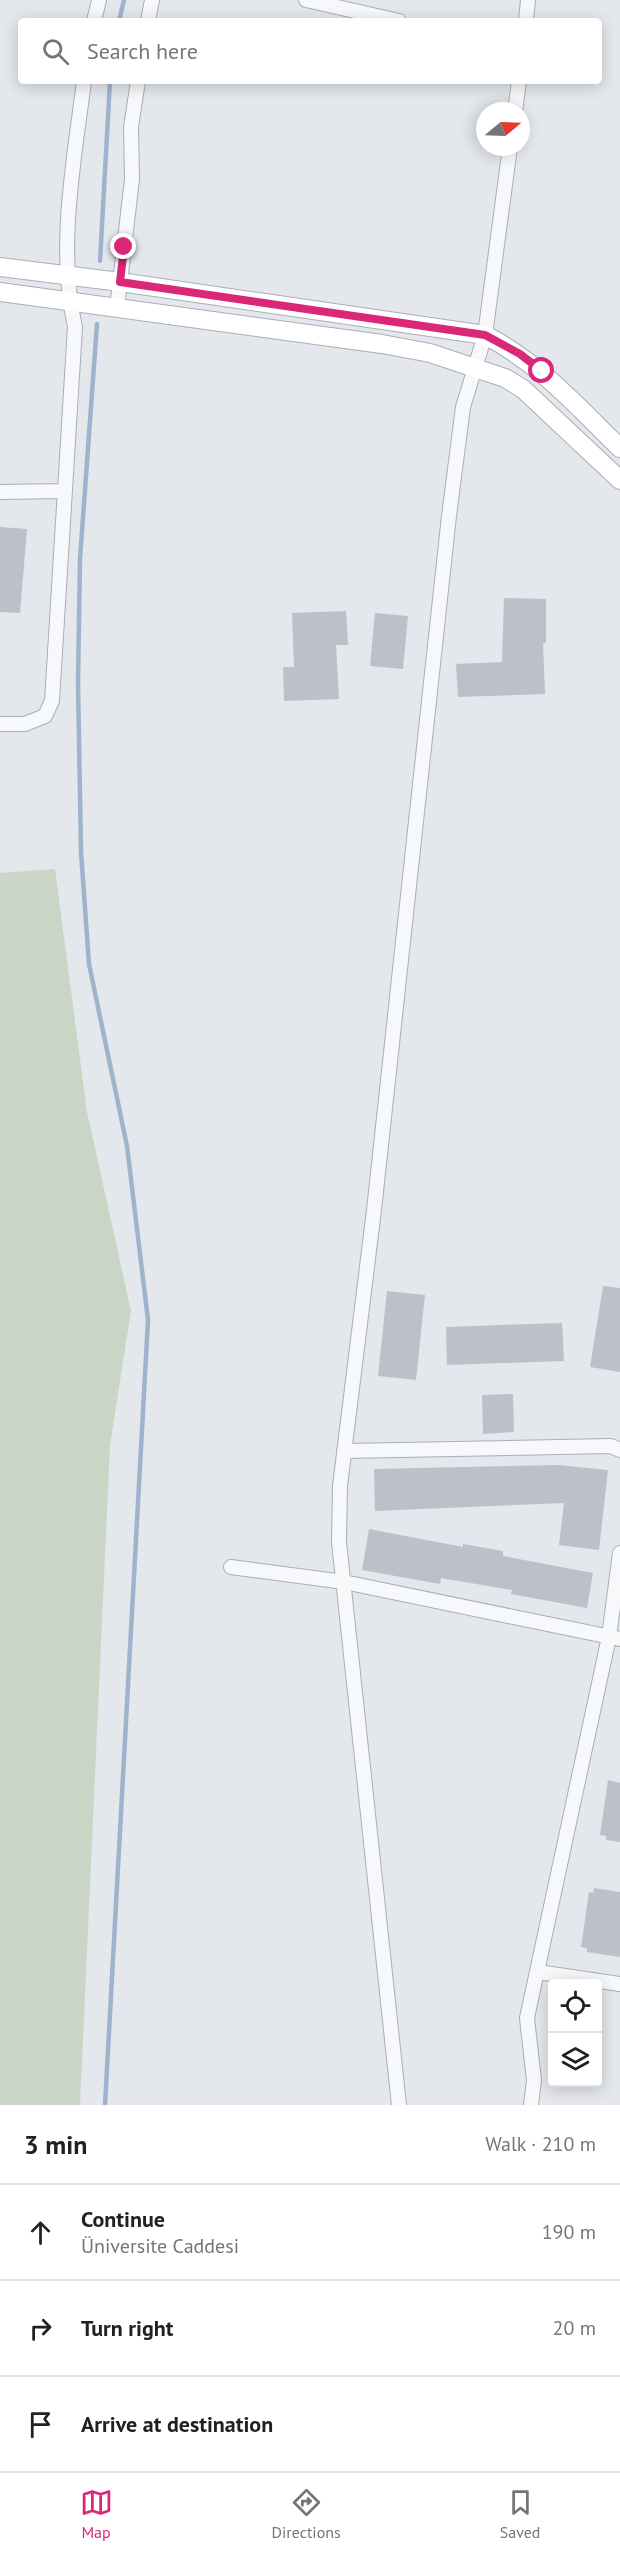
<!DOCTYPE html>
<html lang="en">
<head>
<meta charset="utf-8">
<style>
  :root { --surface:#fff; --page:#f6f6f6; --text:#202124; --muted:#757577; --line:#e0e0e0; --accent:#db2777 }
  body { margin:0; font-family:"PT Sans",sans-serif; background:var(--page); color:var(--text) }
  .controls { position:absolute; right:18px; bottom:18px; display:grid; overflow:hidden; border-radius:6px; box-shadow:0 3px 15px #0003 }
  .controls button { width:54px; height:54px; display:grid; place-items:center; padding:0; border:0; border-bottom:2px solid var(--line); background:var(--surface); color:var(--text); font:30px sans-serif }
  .compass { position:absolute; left:476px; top:102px; width:54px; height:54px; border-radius:50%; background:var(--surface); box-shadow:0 3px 15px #0003; rotate:71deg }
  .stop { position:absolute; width:18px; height:18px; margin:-14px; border:4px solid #db2777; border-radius:50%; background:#fff }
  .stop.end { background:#db2777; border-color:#fff; box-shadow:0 2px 6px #0008 }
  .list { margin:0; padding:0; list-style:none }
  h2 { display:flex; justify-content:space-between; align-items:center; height:78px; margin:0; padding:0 24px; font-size:26px }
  h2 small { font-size:20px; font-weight:400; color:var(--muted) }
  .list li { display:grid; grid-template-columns:39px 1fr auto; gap:18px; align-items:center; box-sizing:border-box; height:96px; padding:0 24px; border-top:2px solid var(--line) }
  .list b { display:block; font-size:22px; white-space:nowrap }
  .list p { margin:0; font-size:20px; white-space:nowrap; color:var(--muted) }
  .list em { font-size:20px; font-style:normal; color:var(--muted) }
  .icon { flex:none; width:33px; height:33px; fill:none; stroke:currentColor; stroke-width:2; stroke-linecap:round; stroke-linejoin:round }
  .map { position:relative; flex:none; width:620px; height:2105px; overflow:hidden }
  .search { position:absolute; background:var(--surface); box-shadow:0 3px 15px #0003; left:18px; right:18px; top:18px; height:66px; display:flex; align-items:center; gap:15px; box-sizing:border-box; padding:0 21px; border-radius:6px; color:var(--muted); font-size:22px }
  .sheet { height:366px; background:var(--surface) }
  nav { display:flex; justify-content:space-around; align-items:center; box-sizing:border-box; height:84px; border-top:2px solid var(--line); background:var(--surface); font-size:16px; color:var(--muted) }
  nav a { display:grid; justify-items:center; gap:3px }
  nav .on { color:var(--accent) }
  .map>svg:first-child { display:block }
  .green { fill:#c9d6c5 }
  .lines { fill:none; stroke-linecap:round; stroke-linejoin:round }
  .stream { stroke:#9fb4cc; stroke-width:4.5 }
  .building { fill:#bbc0ca }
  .street-casing { stroke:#a9aeb7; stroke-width:16 }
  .secondary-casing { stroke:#a9aeb7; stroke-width:20 }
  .street { stroke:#f7f8fa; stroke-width:14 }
  .secondary { stroke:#fff; stroke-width:18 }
  .route { stroke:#db2777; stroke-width:8 }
</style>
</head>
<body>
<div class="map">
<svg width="620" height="2105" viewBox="0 0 620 2105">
  <rect width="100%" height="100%" fill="#e4e7ec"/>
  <path class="green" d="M55 869 87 1112 131 1311 110 1445 80 2105H0V873Z"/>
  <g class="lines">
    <path class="stream" d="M119 21 124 0
      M100 261 110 81
      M97 324 80 559 78 682 81 852 89 964 127 1146 148 1320 105 2105"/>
  </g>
  <path class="building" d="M0 527 27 529 20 613 0 612Z
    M504 598 546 599V643H543L545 694 458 697 456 664 502 662Z
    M346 611 348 645H336L339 699 284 701 283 667H294L292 613Z
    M375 613 408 616 403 669 370 666Z
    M603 1286 620 1288V1372L590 1367Z
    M387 1291 425 1295 416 1380 378 1376Z
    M562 1323 564 1361 447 1365 446 1327Z
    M513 1394 514 1432 483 1434 482 1395Z
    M558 1465 608 1470 599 1550 559 1545 564 1503 375 1511 374 1469Z
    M369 1529 463 1547V1544L503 1551V1556L593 1573 587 1608 511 1594 512 1590 441 1578 440 1584 362 1570Z
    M608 1780 620 1783V1842L606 1840V1836L600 1835Z
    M594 1888 620 1892V1957L587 1952V1948L581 1947 589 1892 593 1893Z"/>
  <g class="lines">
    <g class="street-casing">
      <path id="street" d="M306 0 399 21
        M94 21 99 0
        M148 21 152 0
        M526 21 528 0
        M515 111 519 81
        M117 308 132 179 131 127 138 81
        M0 492 64 491
        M0 724H25L45 716 52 701 75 327C57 247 74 161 84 81
        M344 1451 611 1446 620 1450
        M231 1567 344 1582 620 1639
        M538 1972 620 1984
        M399 2105 339 1542 340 1486 374 1210 449 516 463 407 485 335 510 147
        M531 2105 534 2080 527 2018 609 1637 620 1553"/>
    </g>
    <g class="secondary-casing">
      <path id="secondary" d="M0 267 120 282 485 335C539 363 577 406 620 448
        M0 292 382 344 430 353 505 378 523 389 620 480"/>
    </g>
    <use href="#street" class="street"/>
    <use href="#secondary" class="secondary"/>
  </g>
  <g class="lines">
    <path class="route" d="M124 247 120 282 485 335 520 354 542 371"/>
  </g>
</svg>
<div class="controls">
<button><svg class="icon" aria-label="locate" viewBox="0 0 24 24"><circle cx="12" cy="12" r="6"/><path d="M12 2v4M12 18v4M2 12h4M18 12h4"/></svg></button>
<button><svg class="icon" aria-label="layers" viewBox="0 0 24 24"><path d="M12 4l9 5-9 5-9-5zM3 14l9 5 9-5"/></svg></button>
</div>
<svg class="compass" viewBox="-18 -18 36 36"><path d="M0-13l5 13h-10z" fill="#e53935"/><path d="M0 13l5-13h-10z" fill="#757577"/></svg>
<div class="stop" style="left:542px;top:371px"></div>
<div class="stop end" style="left:124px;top:247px"></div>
<div class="search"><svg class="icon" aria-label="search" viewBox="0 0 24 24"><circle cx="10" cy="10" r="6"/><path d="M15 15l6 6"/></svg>Search here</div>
</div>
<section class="sheet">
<h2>3 min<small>Walk · 210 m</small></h2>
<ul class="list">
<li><svg class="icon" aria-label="ahead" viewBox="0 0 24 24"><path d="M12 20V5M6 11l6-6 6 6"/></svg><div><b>Continue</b><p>Üniversite Caddesi</p></div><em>190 m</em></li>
<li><svg class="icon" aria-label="right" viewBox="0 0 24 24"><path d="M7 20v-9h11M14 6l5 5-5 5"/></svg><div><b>Turn right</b></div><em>20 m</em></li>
<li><svg class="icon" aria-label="arrive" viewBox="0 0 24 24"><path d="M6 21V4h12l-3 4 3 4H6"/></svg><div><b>Arrive at destination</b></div></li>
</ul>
</section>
<nav>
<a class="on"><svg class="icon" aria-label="map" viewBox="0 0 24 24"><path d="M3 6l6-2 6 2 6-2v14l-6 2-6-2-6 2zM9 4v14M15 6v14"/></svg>Map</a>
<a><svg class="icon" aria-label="directions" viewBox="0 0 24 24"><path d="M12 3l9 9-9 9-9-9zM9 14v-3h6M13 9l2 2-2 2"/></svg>Directions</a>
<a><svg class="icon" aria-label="saved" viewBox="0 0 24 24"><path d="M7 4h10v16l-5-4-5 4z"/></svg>Saved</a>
</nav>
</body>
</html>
